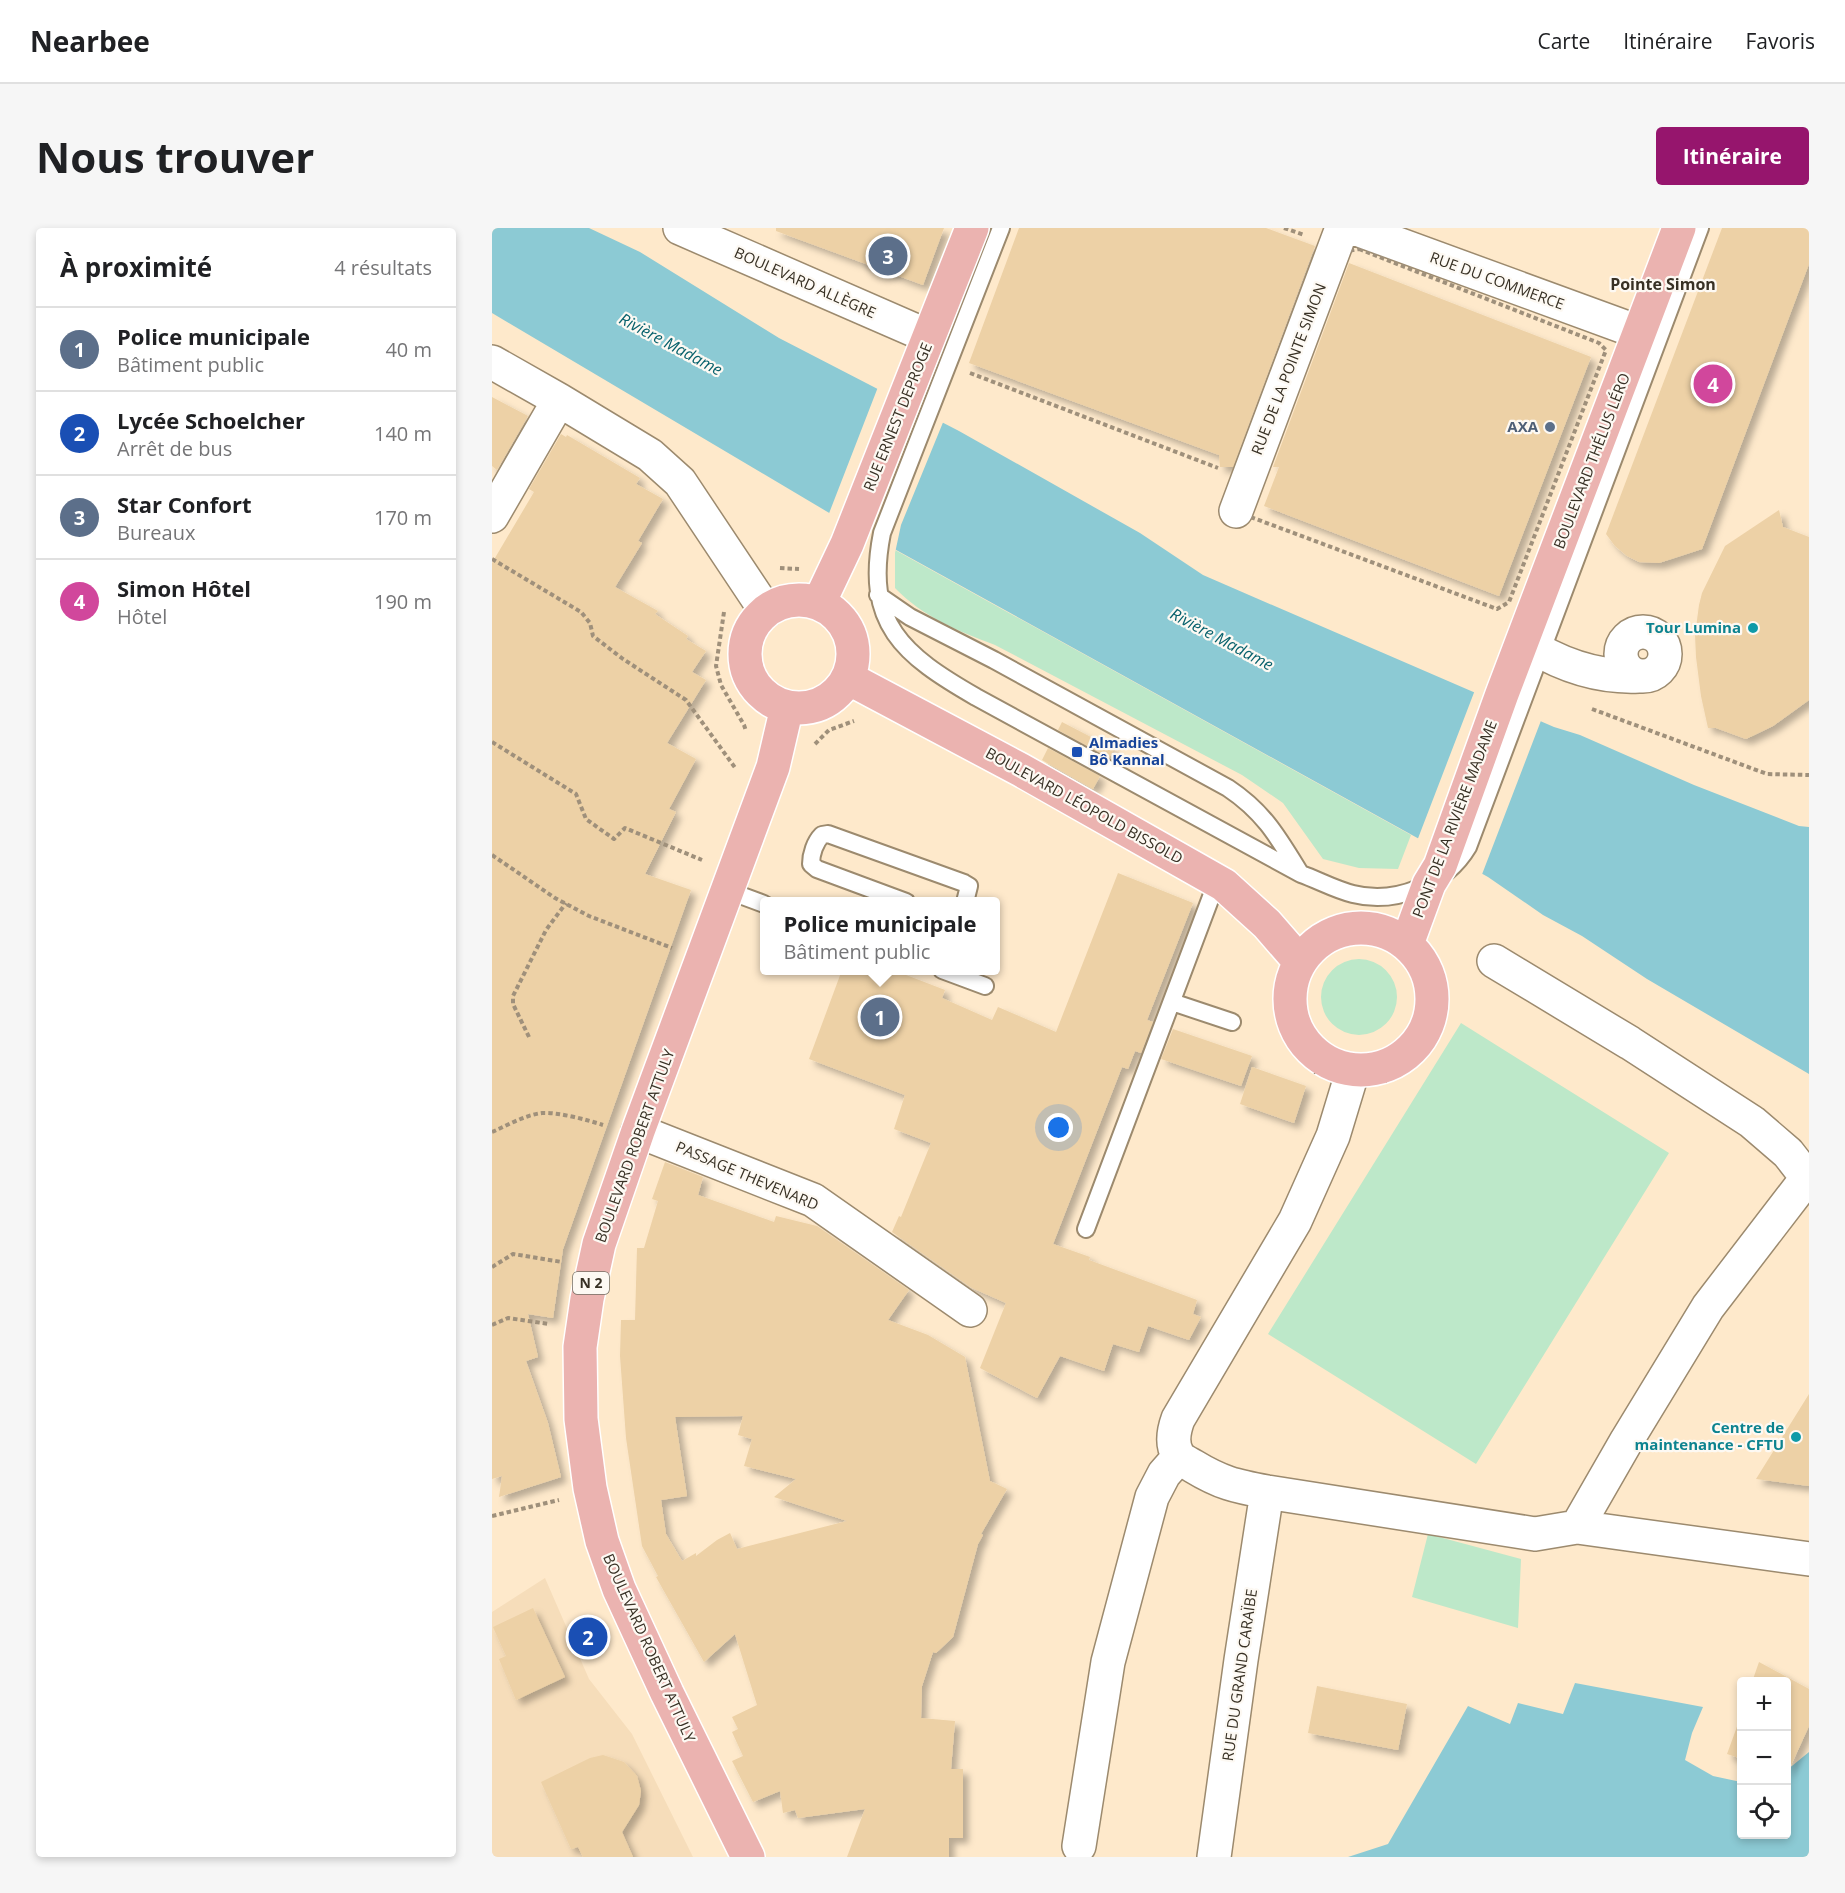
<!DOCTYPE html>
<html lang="fr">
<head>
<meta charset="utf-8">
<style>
  :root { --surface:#fff; --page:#f6f6f6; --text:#202124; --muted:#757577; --line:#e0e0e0; --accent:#96156d }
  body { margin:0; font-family:"Open Sans",sans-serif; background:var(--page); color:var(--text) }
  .controls { position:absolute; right:18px; bottom:18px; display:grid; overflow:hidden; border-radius:6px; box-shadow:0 3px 9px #0003 }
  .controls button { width:54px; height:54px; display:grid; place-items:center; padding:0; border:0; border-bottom:2px solid var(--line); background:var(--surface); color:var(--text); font:30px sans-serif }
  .you { position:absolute; left:567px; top:900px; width:21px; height:21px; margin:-15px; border:4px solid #fff; border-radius:50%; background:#1a73e8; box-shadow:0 0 0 9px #1a73e833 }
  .badge { display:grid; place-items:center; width:39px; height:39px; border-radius:50%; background:var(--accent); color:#fff; font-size:20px; font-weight:700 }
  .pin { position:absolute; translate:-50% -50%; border:3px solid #fff; box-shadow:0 2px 6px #0006 }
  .popup { position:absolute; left:268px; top:669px; width:240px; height:78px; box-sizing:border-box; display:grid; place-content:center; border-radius:6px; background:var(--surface); filter:drop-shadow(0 2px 4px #0005); font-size:20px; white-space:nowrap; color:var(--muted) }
  .popup b { font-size:22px; color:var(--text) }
  .popup::after { content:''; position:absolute; left:50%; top:100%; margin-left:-12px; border:12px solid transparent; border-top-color:var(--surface) }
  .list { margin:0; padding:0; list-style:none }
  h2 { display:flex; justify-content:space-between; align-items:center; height:78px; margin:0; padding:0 24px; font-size:26px }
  h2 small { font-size:20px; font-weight:400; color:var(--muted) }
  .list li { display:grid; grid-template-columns:39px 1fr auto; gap:18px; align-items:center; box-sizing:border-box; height:84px; padding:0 24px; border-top:2px solid var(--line) }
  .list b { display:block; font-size:22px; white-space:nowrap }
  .list p { margin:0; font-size:20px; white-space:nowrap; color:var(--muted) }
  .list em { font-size:20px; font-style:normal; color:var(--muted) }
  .icon { flex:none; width:33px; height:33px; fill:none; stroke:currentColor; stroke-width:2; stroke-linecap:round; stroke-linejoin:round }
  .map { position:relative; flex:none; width:1317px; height:1629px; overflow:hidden; border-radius:6px }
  header { display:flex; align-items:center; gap:36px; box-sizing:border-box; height:84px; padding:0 30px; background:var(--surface); border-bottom:2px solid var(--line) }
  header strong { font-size:28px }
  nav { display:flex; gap:33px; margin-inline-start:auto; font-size:21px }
  .intro { display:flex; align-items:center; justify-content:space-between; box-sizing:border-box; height:144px; padding:0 36px }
  h1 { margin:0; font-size:42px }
  .button { padding:15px 27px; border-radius:6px; background:var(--accent); color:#fff; font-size:21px; font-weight:700 }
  main { display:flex; gap:36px; padding:0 36px }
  aside { flex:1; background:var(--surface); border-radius:6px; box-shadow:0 3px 9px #0003 }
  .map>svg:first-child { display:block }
  .built { fill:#f6ddba }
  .green { fill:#bde8c9 }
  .water { fill:#8ccad4 }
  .pier { fill:#fee9cb }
  .building { fill:#edd1a6; fill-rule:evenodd; filter:url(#shadow) }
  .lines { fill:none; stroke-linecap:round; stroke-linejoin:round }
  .lane-casing { stroke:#9c8a6e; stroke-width:20 }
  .street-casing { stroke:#9c8a6e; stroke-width:36 }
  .secondary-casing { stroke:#9c8a6e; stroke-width:36 }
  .primary-casing { stroke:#fff; stroke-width:36 }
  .path { stroke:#9f907b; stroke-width:4; stroke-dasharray:4.5 3; stroke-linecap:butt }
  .lane { stroke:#fff; stroke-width:16 }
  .street { stroke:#fff; stroke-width:33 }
  .secondary { stroke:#fff; stroke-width:33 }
  .primary { stroke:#ebb3b0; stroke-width:33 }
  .service-dot { fill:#5c6f8a; stroke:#fdf9f3; stroke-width:2 }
  .culture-dot { fill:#0f9aa8; stroke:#fdf9f3; stroke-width:2 }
  .transit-dot { fill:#1a4fb4; stroke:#fdf9f3; stroke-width:2 }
  .labels { text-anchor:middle; stroke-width:4.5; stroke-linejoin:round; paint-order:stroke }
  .shield { fill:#fdf9f3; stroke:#736d63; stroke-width:1.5 }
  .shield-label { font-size:14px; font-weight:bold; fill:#383125 }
  .street-label { font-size:15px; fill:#383125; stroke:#fdf9f3 }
  .service-label { font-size:15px; font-weight:bold; fill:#4e5e75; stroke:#fdf9f3; text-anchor:end }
  .culture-label { font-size:15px; font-weight:bold; fill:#0d838f; stroke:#fdf9f3; text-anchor:end }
  .transit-label { font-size:15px; font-weight:bold; fill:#164399; stroke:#fdf9f3; text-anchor:start }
  .neighbourhood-label { font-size:16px; font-weight:bold; fill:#383125; stroke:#fdf9f3 }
  .water-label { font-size:16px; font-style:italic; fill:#07616c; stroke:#fdf9f3 }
</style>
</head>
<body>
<header>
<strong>Nearbee</strong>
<nav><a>Carte</a><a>Itinéraire</a><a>Favoris</a></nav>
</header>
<div class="intro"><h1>Nous trouver</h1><a class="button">Itinéraire</a></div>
<main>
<aside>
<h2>À proximité<small>4 résultats</small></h2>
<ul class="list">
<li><span class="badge" style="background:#5c6f8a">1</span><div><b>Police municipale</b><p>Bâtiment public</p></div><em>40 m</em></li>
<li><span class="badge" style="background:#1a4fb4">2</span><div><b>Lycée Schoelcher</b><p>Arrêt de bus</p></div><em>140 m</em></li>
<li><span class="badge" style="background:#5c6f8a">3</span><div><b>Star Confort</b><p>Bureaux</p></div><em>170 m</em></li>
<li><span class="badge" style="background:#d1479c">4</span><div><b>Simon Hôtel</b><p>Hôtel</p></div><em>190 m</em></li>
</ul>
</aside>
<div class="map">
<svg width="1317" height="1629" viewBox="0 0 1317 1629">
  <defs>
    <filter id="shadow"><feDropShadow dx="5.5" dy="5.5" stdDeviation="3" flood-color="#0004"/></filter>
  </defs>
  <rect width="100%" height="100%" fill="#fee9cb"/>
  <path class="built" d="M53 1350 97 1451 140 1506 201 1629H0V1384Z"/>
  <path class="green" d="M403 322 919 607 906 641 867 640 831 631 791 575 750 547 503 417C466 403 431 389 403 360Z
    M829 769a38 38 0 1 1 76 0a38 38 0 1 1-76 0Z
    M969 795 1177 925 984 1236 776 1106Z
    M936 1306 1029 1331 1026 1400 920 1369Z"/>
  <path class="water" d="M0 0H97L148 24 287 110 467 203 648 305 711 347 1062 499 1088 507 1202 557 1307 598 1317 599V846L1155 751 1090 708 1051 687 996 649 339 286 0 85Z
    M1083 1455 1211 1479 1200 1505 1193 1532 1221 1548 1249 1554 1250 1606H1294L1295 1542 1317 1524V1629H856L896 1616 976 1478 1018 1496 1026 1475 1071 1486Z"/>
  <path class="pier" d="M386 159 452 192 409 297 403 325 336 288Z
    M983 462 1050 490 989 649 925 613Z"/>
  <path class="building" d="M284 0H452L431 57 284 3Z
    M527 0H774L823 18 741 239H728L727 227 477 135Z
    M1230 0H1317V36L1210 321 1167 335 1147 334 1135 328 1123 318 1114 306Z
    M857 35 1099 129 1007 368 772 278 787 239H781Z
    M0 169 36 188 5 242 0 238Z
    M69 206 74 209 75 207 148 250 144 256 171 271 146 313 150 315 123 359 166 383 163 386 196 408 194 411 214 423 200 444 214 452 175 515 204 531 177 581 184 584 153 646 199 662 71 1021 61 1090 36 1086 46 1129 34 1133 56 1195 69 1249 7 1269 10 1248 0 1251V335L42 264 37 261Z
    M1287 282 1291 299 1317 309V472L1281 498 1254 511 1224 500H1216L1209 468 1204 429 1203 407 1207 377 1210 365 1233 318Z
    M570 494 622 521 617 530 566 502Z
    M556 520 608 548 601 561 550 532Z
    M626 645 701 675 655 792 661 794 649 825 643 823 636 841 630 839 561 1016 598 1029 597 1032 705 1072 701 1086 709 1089 697 1112 656 1098 647 1124 621 1116 612 1143 568 1128 545 1170 488 1140 514 1075 480 1060 400 1004 407 988 409 989 439 915 402 901 413 867 317 831 350 742H401L453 762 450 770 500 792 506 779 564 804Z
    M681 801 760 828 749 858 669 831Z
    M760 839 814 858 802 895 748 876Z
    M173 934 211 949 206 967 282 994 284 988 325 998 417 1062 396 1092 436 1107 473 1129 498 1253 515 1261 489 1306 491 1307 486 1316 461 1409 444 1425 441 1424 430 1458 429 1490 463 1493 459 1541H471V1610H457V1629H355L373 1581 306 1590 303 1582 291 1585 288 1563 261 1574 240 1533 251 1528 240 1504 246 1501 240 1489 265 1477 243 1406 212 1434 164 1349 166 1348 150 1318 134 1210 128 1128 129 1092H143L145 1020H152L166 973 160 971ZM251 1188 246 1207 260 1211 252 1238 304 1251 282 1269 355 1293 245 1321 238 1305 225 1312 204 1328V1325L190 1333 174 1306 169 1272 195 1268 183 1189Z
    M1317 1166V1258L1264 1251Z
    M41 1380 73 1449 24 1472 7 1431 14 1428 1 1399Z
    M1267 1434 1317 1461V1498L1295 1546 1294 1454H1260Z
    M825 1458 915 1476 906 1522 816 1505Z
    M1250 1485V1531L1235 1526Z
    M111 1527 132 1534 145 1548 149 1563 147 1577 130 1604 141 1629H91L86 1619 79 1621 49 1554 98 1530Z"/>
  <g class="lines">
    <g class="lane-casing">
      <path id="lane" d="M509 0 390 305C372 396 411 427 484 469L809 646C826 652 844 662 861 666 904 677 954 656 976 619L1208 0
        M386 367 418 389 502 432 736 560C772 584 786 609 808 645
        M237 663 272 676
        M414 674 325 641 319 636C319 626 323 614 330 607L336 606 472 655 477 658 473 674
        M450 742 493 758
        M680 774 740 794
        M594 1001 725 653"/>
    </g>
    <g class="street-casing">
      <path id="street" d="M862 0 1149 105
        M0 134 67 172 158 227 188 254 274 383
        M744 283 850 0
        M0 288 67 172
        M1129 426a22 22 0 1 1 44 0a22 22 0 1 1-44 0Z
        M1031 413C1066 436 1104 450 1147 448
        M1002 733 1138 815 1260 894 1296 925 1317 952
        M861 842 841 908 803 993 686 1191C682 1202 679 1216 686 1227 689 1232 696 1235 701 1238 729 1255 743 1258 775 1264L1043 1306 1085 1299 1317 1331
        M146 903 321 972 478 1082
        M1085 1299 1135 1212 1216 1079 1315 950
        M587 1618 616 1434 660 1269 672 1246 687 1229
        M722 1629 749 1432 775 1264"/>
    </g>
    <g class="secondary-casing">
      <path id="secondary" d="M188 0 438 109"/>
    </g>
    <g class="primary-casing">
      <path id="primary" d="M253 426a54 54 0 1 1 108 0a54 54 0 1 1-108 0Z
        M327 375 355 316 480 0
        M356 450 529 542 732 657 775 696 808 734
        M798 771a71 71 0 1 1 142 0a71 71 0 1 1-142 0Z
        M915 716 937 656 948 638 1010 466 1187 0
        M256 1629 175 1465 127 1361 110 1313 98 1260 89 1191 88 1119 95 1071 107 1016 146 903 281 539 295 479"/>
    </g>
    <path class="path" d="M792 0 812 7
      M867 21 1107 115 1114 122 1017 374 1005 381 756 288 856 23Z
      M478 145 726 240
      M0 331 89 384 98 395 101 408 131 431 194 472 244 541
      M288 340 307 341
      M232 384 224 438 229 457 252 497 254 503
      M1100 481 1275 546 1317 547
      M0 514 84 566 94 591 122 611 133 600 210 632
      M323 516 337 502 362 493
      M0 627 63 670 97 688 180 720
      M786 758C782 802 798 814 824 845
      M37 809 21 776V768L54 702 74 675
      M893 853C947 817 962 800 943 733
      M0 904C16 897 33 887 50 885 66 884 96 892 111 897
      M0 1039 21 1026 70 1034
      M0 1097 16 1090 57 1096
      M0 1288 67 1272"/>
    <use href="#lane" class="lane"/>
    <use href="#street" class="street"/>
    <use href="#secondary" class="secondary"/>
    <use href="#primary" class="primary"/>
  </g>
  <circle class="service-dot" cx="1058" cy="199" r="6"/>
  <g class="culture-dot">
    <circle cx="1261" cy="400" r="6"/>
    <circle cx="1304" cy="1209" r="6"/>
  </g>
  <rect class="transit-dot" x="579" y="518" width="12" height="12" rx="3"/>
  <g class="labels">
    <rect class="shield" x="81" y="1044" width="36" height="22" rx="4.5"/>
    <g class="shield-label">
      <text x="99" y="1060">N 2</text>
    </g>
    <g class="street-label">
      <text transform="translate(1005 53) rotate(20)" y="5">RUE DU COMMERCE</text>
      <text transform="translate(313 55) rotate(24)" y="5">BOULEVARD ALLÈGRE</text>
      <text transform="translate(797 141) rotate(-69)" y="5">RUE DE LA POINTE SIMON</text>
      <text transform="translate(406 189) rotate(-68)" y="5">RUE ERNEST DEPROGE</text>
      <text transform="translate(1100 233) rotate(-69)" y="5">BOULEVARD THÉLUS LÉRO</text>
      <text transform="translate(592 578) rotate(29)" y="5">BOULEVARD LÉOPOLD BISSOLD</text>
      <text transform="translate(963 591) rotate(-69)" y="5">PONT DE LA RIVIÈRE MADAME</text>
      <text transform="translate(143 918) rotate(-70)" y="5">BOULEVARD ROBERT ATTULY</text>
      <text transform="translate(255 948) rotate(23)" y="5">PASSAGE THEVENARD</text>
      <text transform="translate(157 1420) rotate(66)" y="5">BOULEVARD ROBERT ATTULY</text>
      <text transform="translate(748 1447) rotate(-82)" y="5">RUE DU GRAND CARAÏBE</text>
    </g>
    <g class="service-label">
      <text x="1046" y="204">AXA</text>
    </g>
    <g class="culture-label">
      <text x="1249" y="405">Tour Lumina</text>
      <text x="1292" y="1205">Centre de<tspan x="1292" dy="17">maintenance - CFTU</tspan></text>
    </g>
    <g class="transit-label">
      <text x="597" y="520">Almadies<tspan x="597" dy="17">Bô Kannal</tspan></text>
    </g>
    <g class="neighbourhood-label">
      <text x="1171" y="62">Pointe Simon</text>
    </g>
    <g class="water-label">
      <text transform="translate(179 116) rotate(28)" y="6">Rivière Madame</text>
      <text transform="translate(730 411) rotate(28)" y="6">Rivière Madame</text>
    </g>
  </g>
</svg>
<div class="controls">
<button>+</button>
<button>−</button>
<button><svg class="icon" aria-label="locate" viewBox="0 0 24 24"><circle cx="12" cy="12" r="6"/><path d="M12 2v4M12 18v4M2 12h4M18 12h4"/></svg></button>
</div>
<div class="you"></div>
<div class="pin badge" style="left:388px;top:789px;background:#5c6f8a">1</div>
<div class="popup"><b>Police municipale</b>Bâtiment public</div>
<div class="pin badge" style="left:96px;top:1409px;background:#1a4fb4">2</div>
<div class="pin badge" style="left:396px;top:28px;background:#5c6f8a">3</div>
<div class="pin badge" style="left:1221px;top:156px;background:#d1479c">4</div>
</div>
</main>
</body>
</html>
